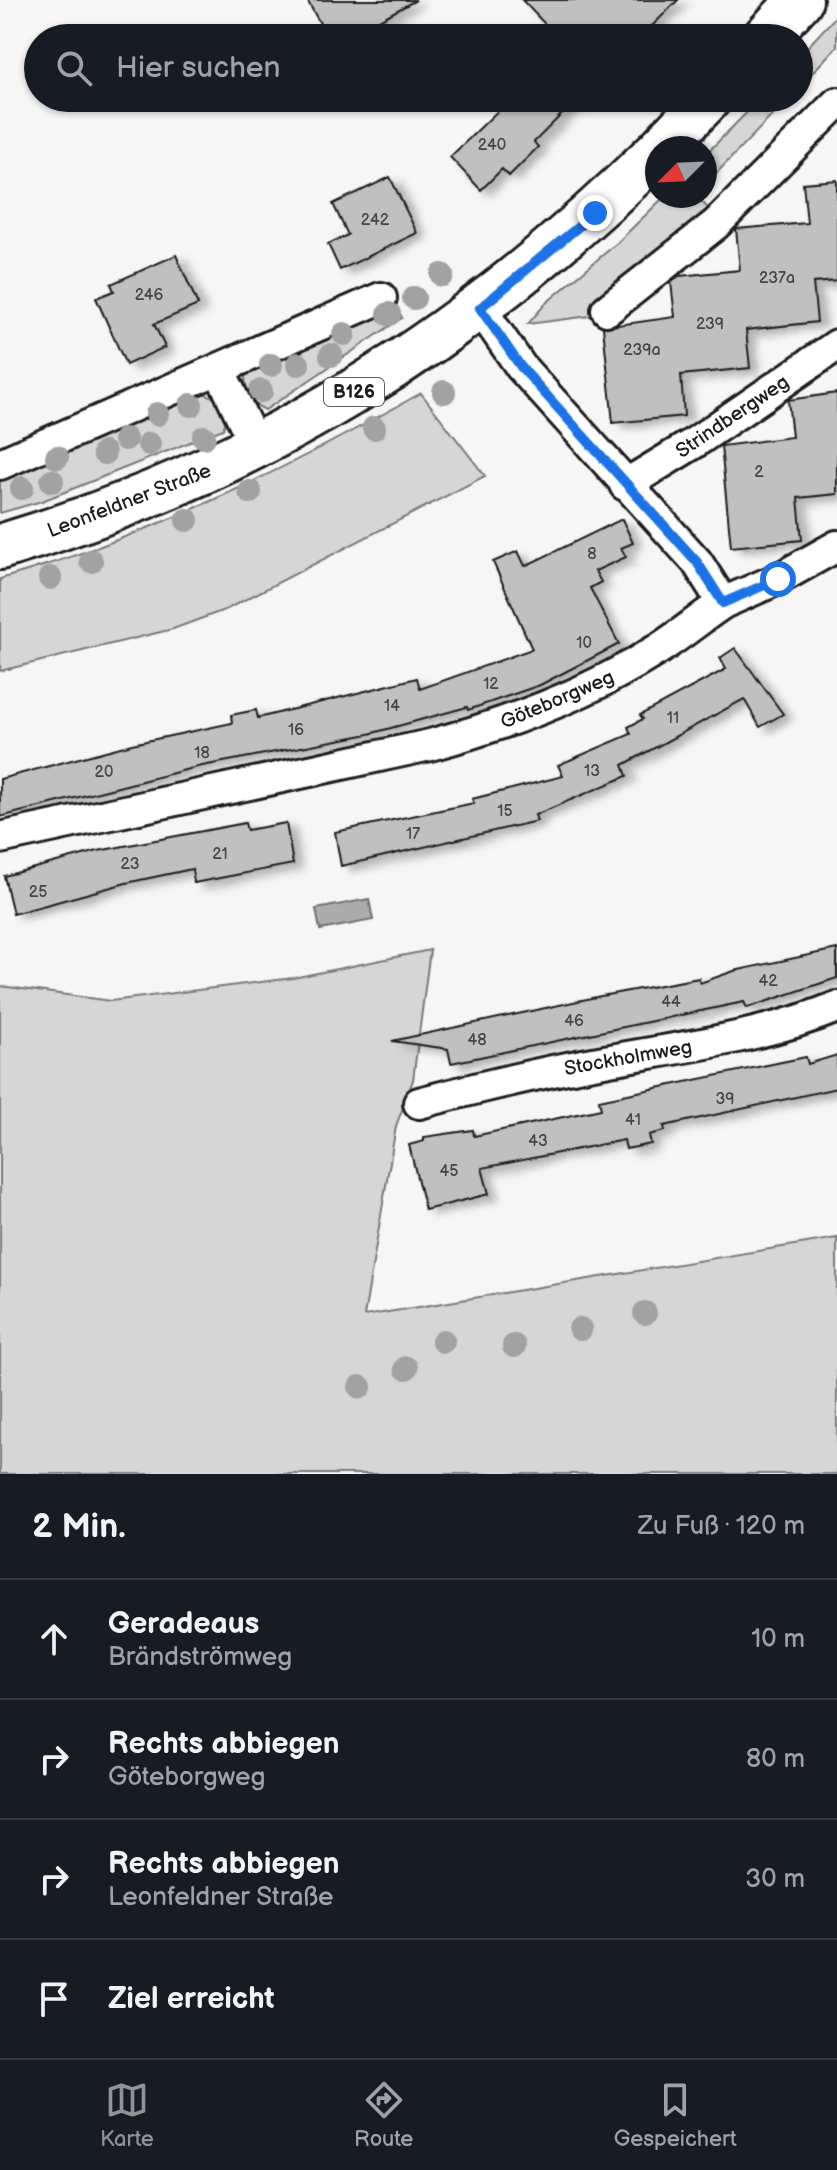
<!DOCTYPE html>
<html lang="de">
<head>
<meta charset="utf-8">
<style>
  :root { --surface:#171b24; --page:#20242c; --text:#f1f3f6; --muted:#9ea1a6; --line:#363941; --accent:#919294 }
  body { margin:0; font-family:"Balsamiq Sans",sans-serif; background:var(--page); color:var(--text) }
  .compass { position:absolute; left:645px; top:136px; width:72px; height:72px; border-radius:50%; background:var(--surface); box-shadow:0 2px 6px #0004; rotate:246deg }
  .stop { position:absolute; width:24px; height:24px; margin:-18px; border:6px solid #1a73e8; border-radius:50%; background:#fff }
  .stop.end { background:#1a73e8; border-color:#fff; box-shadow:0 2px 8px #0008 }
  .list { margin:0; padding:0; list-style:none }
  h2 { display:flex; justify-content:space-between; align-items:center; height:104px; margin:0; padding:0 32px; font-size:34px }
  h2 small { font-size:26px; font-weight:400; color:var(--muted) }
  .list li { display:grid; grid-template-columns:52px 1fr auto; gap:24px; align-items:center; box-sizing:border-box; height:120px; padding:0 32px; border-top:2px solid var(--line) }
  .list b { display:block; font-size:30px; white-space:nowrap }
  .list p { margin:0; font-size:26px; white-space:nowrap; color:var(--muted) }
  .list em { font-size:26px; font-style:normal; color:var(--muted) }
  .icon { flex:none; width:44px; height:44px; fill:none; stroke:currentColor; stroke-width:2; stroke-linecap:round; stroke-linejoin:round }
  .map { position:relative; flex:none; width:837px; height:1474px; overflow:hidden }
  .search { position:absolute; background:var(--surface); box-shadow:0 2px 6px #0004; left:24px; right:24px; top:24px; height:88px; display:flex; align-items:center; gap:20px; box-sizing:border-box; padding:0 28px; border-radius:44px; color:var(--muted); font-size:30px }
  .sheet { height:584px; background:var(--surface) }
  nav { display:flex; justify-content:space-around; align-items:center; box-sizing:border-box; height:112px; border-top:2px solid var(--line); background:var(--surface); font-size:22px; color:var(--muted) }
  nav a { display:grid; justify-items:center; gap:4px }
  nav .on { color:var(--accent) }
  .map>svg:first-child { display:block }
  .green { fill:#d6d6d6; stroke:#797979; stroke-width:2 }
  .water { fill:#acacac; stroke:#727272; stroke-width:2 }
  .building { fill:#c0c0c0; stroke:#1c1c1c; stroke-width:2; filter:url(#shadow) }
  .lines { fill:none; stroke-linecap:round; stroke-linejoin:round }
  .street-casing { stroke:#1c1c1c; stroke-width:36 }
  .primary-casing { stroke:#1c1c1c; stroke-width:50 }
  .street { stroke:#fff; stroke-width:30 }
  .primary { stroke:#fff; stroke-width:44 }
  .tree { fill:#a2a2a2 }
  .route { stroke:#1a73e8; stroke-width:10 }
  .labels { text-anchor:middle; stroke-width:8; stroke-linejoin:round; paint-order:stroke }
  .number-label { font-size:16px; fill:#454545 }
  .shield { fill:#fff; stroke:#606060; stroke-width:2 }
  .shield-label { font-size:18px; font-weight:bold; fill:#1c1c1c }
  .street-label { font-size:20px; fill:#1c1c1c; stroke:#fff }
</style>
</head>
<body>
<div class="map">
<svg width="837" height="1474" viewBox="0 0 837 1474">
  <defs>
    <filter id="shadow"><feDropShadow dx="9" dy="5" stdDeviation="4" flood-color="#0004"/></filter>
  </defs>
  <rect width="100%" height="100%" fill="#f6f6f6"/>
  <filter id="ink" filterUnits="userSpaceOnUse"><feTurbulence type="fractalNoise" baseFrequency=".0125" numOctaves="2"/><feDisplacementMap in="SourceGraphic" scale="16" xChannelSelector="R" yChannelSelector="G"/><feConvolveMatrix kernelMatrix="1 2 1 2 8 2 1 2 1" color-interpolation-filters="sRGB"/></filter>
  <g filter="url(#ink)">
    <path class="green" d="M837 15V46L799 87V56Z
      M761 98H789L705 185V155Z
      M665 196H696L712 212 599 299 590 316 528 324 545 304 617 243Z
      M395 302 402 318 265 410C248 402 246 393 245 375L260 360Z
      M197 392C215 395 221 401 227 418L223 429 42 501 0 513V476Z
      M421 393 485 476 227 609 173 629 0 671V579C150 536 285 470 421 393Z
      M430 950 413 1080 396 1126 364 1316 837 1238V1474H0V986L111 1001 293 978Z"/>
    <path class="water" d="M369 899 373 920 320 930 316 909Z"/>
    <path class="building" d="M307 0H416L346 38H328Z
      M522 0H678L640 38H558Z
      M511 98H578L534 142 538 147 509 176 502 169 481 190 450 157Z
      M390 177 417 233 340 270 328 244 348 235 333 204Z
      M837 180V281L813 283 817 322 746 330 750 368 681 375 684 416 613 423 603 327 675 317 671 282 679 276 740 270 736 229 807 223 803 183Z
      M176 255 198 305 154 324 165 347 126 365 96 298 114 291 111 284Z
      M837 393V494L798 498 802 540 731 547 721 446 792 437 788 400Z
      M622 519 633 543 621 548 626 557 595 571 601 582 590 588 619 644 540 685 468 710 467 707 369 734 197 767 0 817V779L132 744 232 723 231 715 256 710 258 718 417 678 420 689 532 649 493 562 518 551 525 566Z
      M735 648 783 714 760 727 744 699 623 765 627 776 535 815 537 821 341 866 335 832 474 803 472 799 563 776 558 765 631 734 628 727 643 719 640 715 726 669 720 658Z
      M245 823 247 830 286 823 293 864 194 883 192 869 126 883 13 914 4 876 98 851Z
      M837 949V978L747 1008 744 1002 451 1063 448 1049 392 1041 601 996 699 978 700 983 734 971Z
      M837 1055V1088L664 1126 665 1131 649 1135 651 1144 626 1149 624 1140 482 1168 489 1194 425 1210 409 1145 424 1141V1137L473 1130 474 1136 601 1109 599 1100 806 1057 808 1064Z"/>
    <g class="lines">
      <g class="street-casing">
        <path id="street" d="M607 310 716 224 837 103
          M219 369 256 447
          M0 464 381 298
          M625 485 694 443 837 345
          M723 603 778 579 837 546
          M0 838 430 745C507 724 584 696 652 653 677 638 699 619 723 603L697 562 521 367 480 308
          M419 1103C480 1087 542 1072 604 1061 682 1047 764 1037 837 1007"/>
      </g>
      <g class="primary-casing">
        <path id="primary" d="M765 38 800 0
          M661 148 709 98
          M0 547C261 469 463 342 657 152"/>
      </g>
      <use href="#street" class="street"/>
      <use href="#primary" class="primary"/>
    </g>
    <g class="tree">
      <circle cx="442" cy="275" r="12"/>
      <circle cx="414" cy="298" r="12"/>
      <circle cx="389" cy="314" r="12"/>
      <circle cx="344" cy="334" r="12"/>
      <circle cx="331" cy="355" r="12"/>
      <circle cx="298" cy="364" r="12"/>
      <circle cx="271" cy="365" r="12"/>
      <circle cx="261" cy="391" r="12"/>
      <circle cx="444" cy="392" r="12"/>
      <circle cx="191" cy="405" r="12"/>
      <circle cx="157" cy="414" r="12"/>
      <circle cx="374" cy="428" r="12"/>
      <circle cx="204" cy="437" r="12"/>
      <circle cx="125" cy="439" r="12"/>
      <circle cx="149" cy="444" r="12"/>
      <circle cx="104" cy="453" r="12"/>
      <circle cx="57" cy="457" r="12"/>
      <circle cx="52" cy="481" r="12"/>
      <circle cx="22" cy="488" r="12"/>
      <circle cx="250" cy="492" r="12"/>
      <circle cx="187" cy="520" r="12"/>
      <circle cx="91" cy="561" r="12"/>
      <circle cx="50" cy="578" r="12"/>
      <circle cx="645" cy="1313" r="12"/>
      <circle cx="580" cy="1329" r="12"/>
      <circle cx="443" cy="1341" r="12"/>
      <circle cx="514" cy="1346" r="12"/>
      <circle cx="406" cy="1368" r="12"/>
      <circle cx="360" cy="1387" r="12"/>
    </g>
  </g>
  <g class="lines" filter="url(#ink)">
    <path class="route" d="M595 213 480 308 521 367 697 562 723 603 778 579"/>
  </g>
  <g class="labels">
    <g class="number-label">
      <text x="492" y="150">240</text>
      <text x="375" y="225">242</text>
      <text x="777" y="283">237a</text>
      <text x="149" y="300">246</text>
      <text x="710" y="329">239</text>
      <text x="642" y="355">239a</text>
      <text x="759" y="477">2</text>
      <text x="592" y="559">8</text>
      <text x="584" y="648">10</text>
      <text x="491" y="689">12</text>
      <text x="392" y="711">14</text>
      <text x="673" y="723">11</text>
      <text x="296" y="735">16</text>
      <text x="202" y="758">18</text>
      <text x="592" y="776">13</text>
      <text x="104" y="777">20</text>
      <text x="505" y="816">15</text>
      <text x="413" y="839">17</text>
      <text x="220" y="859">21</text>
      <text x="130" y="869">23</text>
      <text x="38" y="897">25</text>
      <text x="768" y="986">42</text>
      <text x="671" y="1007">44</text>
      <text x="574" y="1026">46</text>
      <text x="477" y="1045">48</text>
      <text x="725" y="1104">39</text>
      <text x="633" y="1125">41</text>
      <text x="538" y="1146">43</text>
      <text x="449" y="1176">45</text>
    </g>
    <rect class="shield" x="324" y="378" width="60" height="28" rx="6"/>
    <g class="shield-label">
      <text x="354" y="398">B126</text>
    </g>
    <g class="street-label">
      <text transform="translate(732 416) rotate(-34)" y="7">Strindbergweg</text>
      <text transform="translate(129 500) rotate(-21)" y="7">Leonfeldner Straße</text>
      <text transform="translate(557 699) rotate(-23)" y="7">Göteborgweg</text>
      <text transform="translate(628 1057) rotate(-10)" y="7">Stockholmweg</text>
    </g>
  </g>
</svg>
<svg class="compass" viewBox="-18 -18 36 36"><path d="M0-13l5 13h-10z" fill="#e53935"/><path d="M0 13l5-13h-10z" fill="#9ea1a6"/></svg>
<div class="stop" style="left:778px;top:579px"></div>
<div class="stop end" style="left:595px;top:213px"></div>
<div class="search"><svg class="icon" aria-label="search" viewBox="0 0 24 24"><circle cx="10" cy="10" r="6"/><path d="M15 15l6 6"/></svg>Hier suchen</div>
</div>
<section class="sheet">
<h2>2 Min.<small>Zu Fuß · 120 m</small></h2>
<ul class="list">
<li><svg class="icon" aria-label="ahead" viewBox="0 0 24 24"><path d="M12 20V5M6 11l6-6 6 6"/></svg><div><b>Geradeaus</b><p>Brändströmweg</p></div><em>10 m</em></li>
<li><svg class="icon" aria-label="right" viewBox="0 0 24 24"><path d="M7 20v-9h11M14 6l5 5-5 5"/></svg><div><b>Rechts abbiegen</b><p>Göteborgweg</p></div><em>80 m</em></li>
<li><svg class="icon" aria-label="right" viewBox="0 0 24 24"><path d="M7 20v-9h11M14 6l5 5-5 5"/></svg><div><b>Rechts abbiegen</b><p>Leonfeldner Straße</p></div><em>30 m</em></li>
<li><svg class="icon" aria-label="arrive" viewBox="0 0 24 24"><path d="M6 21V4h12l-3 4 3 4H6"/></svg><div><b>Ziel erreicht</b></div></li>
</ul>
</section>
<nav>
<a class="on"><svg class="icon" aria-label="map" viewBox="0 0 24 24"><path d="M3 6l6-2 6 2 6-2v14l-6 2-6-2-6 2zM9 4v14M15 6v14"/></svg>Karte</a>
<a><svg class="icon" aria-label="directions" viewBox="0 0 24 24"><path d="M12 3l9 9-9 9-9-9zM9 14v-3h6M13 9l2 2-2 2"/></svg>Route</a>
<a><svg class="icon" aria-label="saved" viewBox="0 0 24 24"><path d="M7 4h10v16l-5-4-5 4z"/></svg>Gespeichert</a>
</nav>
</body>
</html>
